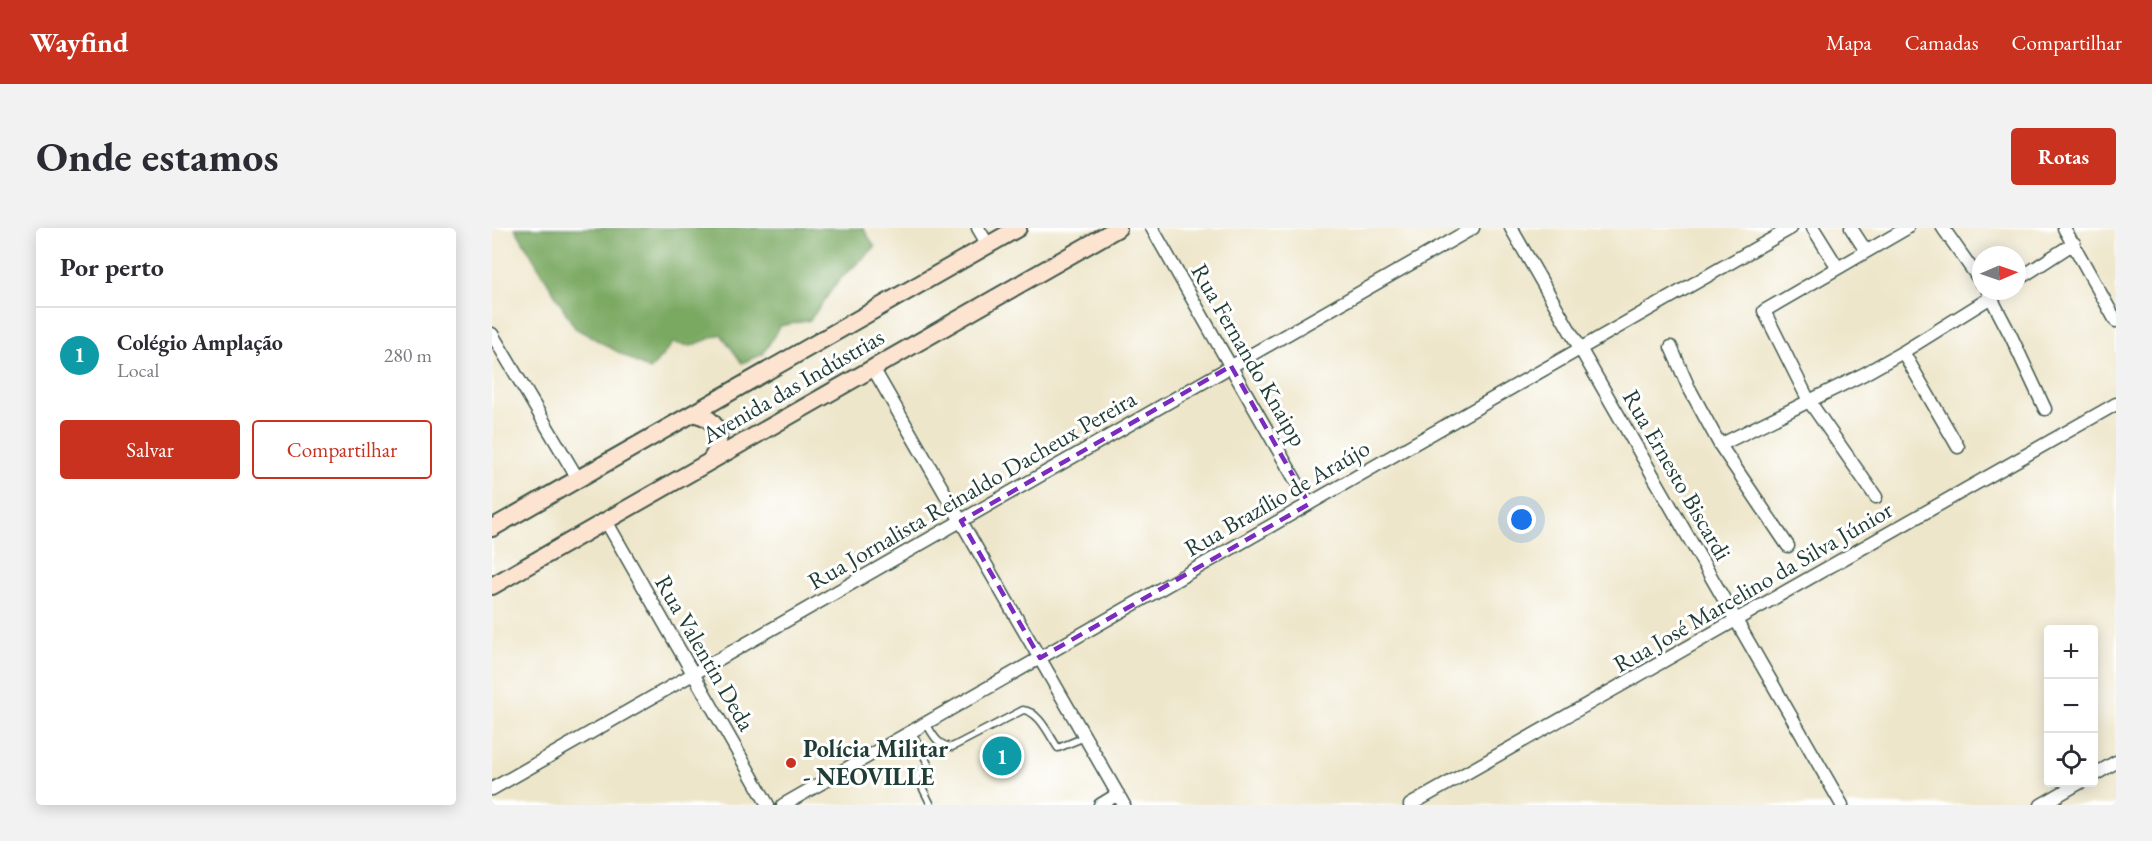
<!DOCTYPE html>
<html lang="pt">
<head>
<meta charset="utf-8">
<style>
  :root { --surface:#fff; --page:#f2f2f3; --text:#2b2b33; --muted:#7c7c81; --line:#e1e1e2; --accent:#c8321e }
  body { margin:0; font-family:"EB Garamond",serif; background:var(--page); color:var(--text) }
  .controls { position:absolute; right:18px; bottom:18px; display:grid; overflow:hidden; border-radius:6px; box-shadow:0 3px 15px #0003 }
  .controls button { width:54px; height:54px; display:grid; place-items:center; padding:0; border:0; border-bottom:2px solid var(--line); background:var(--surface); color:var(--text); font:30px sans-serif }
  .compass { position:absolute; left:1480px; top:18px; width:54px; height:54px; border-radius:50%; background:var(--surface); box-shadow:0 3px 15px #0003; rotate:88deg }
  .you { position:absolute; left:1030px; top:292px; width:21px; height:21px; margin:-15px; border:4px solid #fff; border-radius:50%; background:#1a73e8; box-shadow:0 0 0 9px #1a73e833 }
  .badge { display:grid; place-items:center; width:39px; height:39px; border-radius:50%; background:var(--accent); color:#fff; font-size:20px; font-weight:700 }
  .pin { position:absolute; translate:-50% -50%; border:3px solid #fff; box-shadow:0 2px 6px #0006 }
  .list { margin:0; padding:0; list-style:none }
  h2 { display:flex; justify-content:space-between; align-items:center; height:78px; margin:0; padding:0 24px; font-size:26px }
  h2 small { font-size:20px; font-weight:400; color:var(--muted) }
  .list li { display:grid; grid-template-columns:39px 1fr auto; gap:18px; align-items:center; box-sizing:border-box; height:96px; padding:0 24px; border-top:2px solid var(--line) }
  .list b { display:block; font-size:22px; white-space:nowrap }
  .list p { margin:0; font-size:20px; white-space:nowrap; color:var(--muted) }
  .list em { font-size:20px; font-style:normal; color:var(--muted) }
  .actions { display:flex; gap:12px; padding:18px 24px }
  .actions a { flex:1; padding:14px 0; border:2px solid var(--accent); border-radius:6px; text-align:center; font-size:21px; color:var(--accent) }
  .actions .main { background:var(--accent); color:#fff }
  .icon { flex:none; width:33px; height:33px; fill:none; stroke:currentColor; stroke-width:2; stroke-linecap:round; stroke-linejoin:round }
  .map { position:relative; flex:none; width:1624px; height:577px; overflow:hidden; border-radius:6px }
  header { display:flex; align-items:center; gap:36px; box-sizing:border-box; height:84px; padding:0 30px; background:var(--accent); color:#fff }
  header strong { font-size:28px }
  nav { display:flex; gap:33px; margin-inline-start:auto; font-size:21px }
  .intro { display:flex; align-items:center; justify-content:space-between; box-sizing:border-box; height:144px; padding:0 36px }
  h1 { margin:0; font-size:42px }
  .button { padding:15px 27px; border-radius:6px; background:var(--accent); color:#fff; font-size:21px; font-weight:700 }
  main { display:flex; gap:36px; padding:0 36px }
  aside { flex:1; background:var(--surface); border-radius:6px; box-shadow:0 3px 15px #0003 }
  .map>svg:first-child { display:block }
  .forest { fill:#7aa962; stroke:#4c734b; stroke-width:1.5 }
  .lines { fill:none; stroke-linecap:round; stroke-linejoin:round }
  .lane-casing { stroke:#3e564a; stroke-width:9 }
  .street-casing { stroke:#3e564a; stroke-width:15 }
  .secondary-casing { stroke:#3e564a; stroke-width:20 }
  .lane { stroke:#fff; stroke-width:6 }
  .street { stroke:#fff; stroke-width:12 }
  .secondary { stroke:#fde4d1; stroke-width:16 }
  .marked { fill:none; stroke:#7b2cbf; stroke-width:4.5; stroke-dasharray:12 8; stroke-linejoin:round }
  .poi-dot { fill:#c8321e; stroke:#fff; stroke-width:2 }
  .labels { text-anchor:middle; stroke-width:6; stroke-linejoin:round; paint-order:stroke }
  .street-label { font-size:24px; fill:#1f3d34; stroke:#fff }
  .poi-label { font-size:24px; font-weight:bold; fill:#1f3d34; stroke:#fff; text-anchor:start }
</style>
</head>
<body>
<header>
<strong>Wayfind</strong>
<nav><a>Mapa</a><a>Camadas</a><a>Compartilhar</a></nav>
</header>
<div class="intro"><h1>Onde estamos</h1><a class="button">Rotas</a></div>
<main>
<aside>
<h2>Por perto<small></small></h2>
<ul class="list">
<li><span class="badge" style="background:#0f9aa8">1</span><div><b>Colégio Amplação</b><p>Local</p></div><em>280 m</em></li>
</ul>
<div class="actions"><a class="main">Salvar</a><a>Compartilhar</a></div>
</aside>
<div class="map">
<svg width="1624" height="577" viewBox="0 0 1624 577">
  <rect width="100%" height="100%" fill="#fff"/>
  <filter id="ink" filterUnits="userSpaceOnUse"><feTurbulence type="fractalNoise" baseFrequency=".0167" numOctaves="2"/><feDisplacementMap in="SourceGraphic" scale="12" xChannelSelector="R" yChannelSelector="G"/><feConvolveMatrix kernelMatrix="1 2 1 2 8 2 1 2 1" color-interpolation-filters="sRGB"/></filter>
  <filter id="wash" filterUnits="userSpaceOnUse"><feTurbulence type="fractalNoise" baseFrequency=".008" numOctaves="4" result="noise"/><feDisplacementMap in="SourceGraphic" scale="24" xChannelSelector="R" yChannelSelector="G"/><feGaussianBlur stdDeviation="1.35" result="paint"/><feColorMatrix in="noise" values="0 0 0 0 0 0 0 0 0 0 0 0 0 0 0 0 0 1.4 0 .05"/><feComposite in="paint" operator="in"/></filter>
  <g filter="url(#wash)">
    <rect width="100%" height="100%" fill="#eee6ca"/>
    <path class="forest" d="M23 0H371L383 19 346 53 318 92 288 98 271 126 250 135 229 106 199 118 181 115 158 142 83 100Z"/>
  </g>
  <g filter="url(#ink)">
    <g class="lines">
      <g class="lane-casing">
        <path id="lane" d="M434 495C441 507 445 517 460 519L531 482C547 483 557 507 566 520L593 509
          M420 504 437 538 426 546V551L439 577"/>
      </g>
      <g class="street-casing">
        <path id="street" d="M486 0 496 17
          M660 0 817 276
          M1019 0 1350 577
          M1321 0 1346 40
          M1359 0 1374 23
          M1451 0 1489 54
          M1572 0 1624 93
          M1525 52 1582 15
          M1496 64 1519 108 1553 181
          M0 106 86 251
          M1179 119 1196 158 1228 217 1296 318
          M1411 124 1466 219
          M381 140 632 577
          M1228 217 1372 146 1411 124 1509 63
          M1384 269 1317 173 1272 83 1415 0
          M114 293 276 577
          M1602 547 1624 534
          M0 561 981 0
          M291 577 1299 0
          M608 577 626 566
          M918 577 1624 176
          M1549 577 1589 554"/>
      </g>
      <g class="secondary-casing">
        <path id="secondary" d="M202 185C206 187 212 188 216 191 231 202 228 222 217 234
          M0 300 526 0
          M0 358 626 0"/>
      </g>
      <use href="#lane" class="lane"/>
      <use href="#street" class="street"/>
      <use href="#secondary" class="secondary"/>
    </g>
  </g>
  <path class="marked" d="M739 138 817 276 548 430 469 293Z"/>
  <circle class="poi-dot" cx="299" cy="535" r="6"/>
  <g class="labels">
    <g class="street-label">
      <text transform="translate(757 127) rotate(60)" y="8">Rua Fernando Knaipp</text>
      <text transform="translate(301 158) rotate(-30)" y="8">Avenida das Indústrias</text>
      <text transform="translate(1185 247) rotate(60)" y="8">Rua Ernesto Biscardi</text>
      <text transform="translate(480 262) rotate(-30)" y="8">Rua Jornalista Reinaldo Dacheux Pereira</text>
      <text transform="translate(785 270) rotate(-30)" y="8">Rua Brazílio de Araújo</text>
      <text transform="translate(1261 359) rotate(-30)" y="8">Rua José Marcelino da Silva Júnior</text>
      <text transform="translate(213 425) rotate(60)" y="8">Rua Valentin Deda</text>
    </g>
    <g class="poi-label">
      <text x="311" y="529">Polícia Militar<tspan x="311" dy="28">- NEOVILLE</tspan></text>
    </g>
  </g>
</svg>
<div class="controls">
<button>+</button>
<button>−</button>
<button><svg class="icon" aria-label="locate" viewBox="0 0 24 24"><circle cx="12" cy="12" r="6"/><path d="M12 2v4M12 18v4M2 12h4M18 12h4"/></svg></button>
</div>
<svg class="compass" viewBox="-18 -18 36 36"><path d="M0-13l5 13h-10z" fill="#e53935"/><path d="M0 13l5-13h-10z" fill="#7c7c81"/></svg>
<div class="you"></div>
<div class="pin badge" style="left:510px;top:528px;background:#0f9aa8">1</div>
</div>
</main>
</body>
</html>
